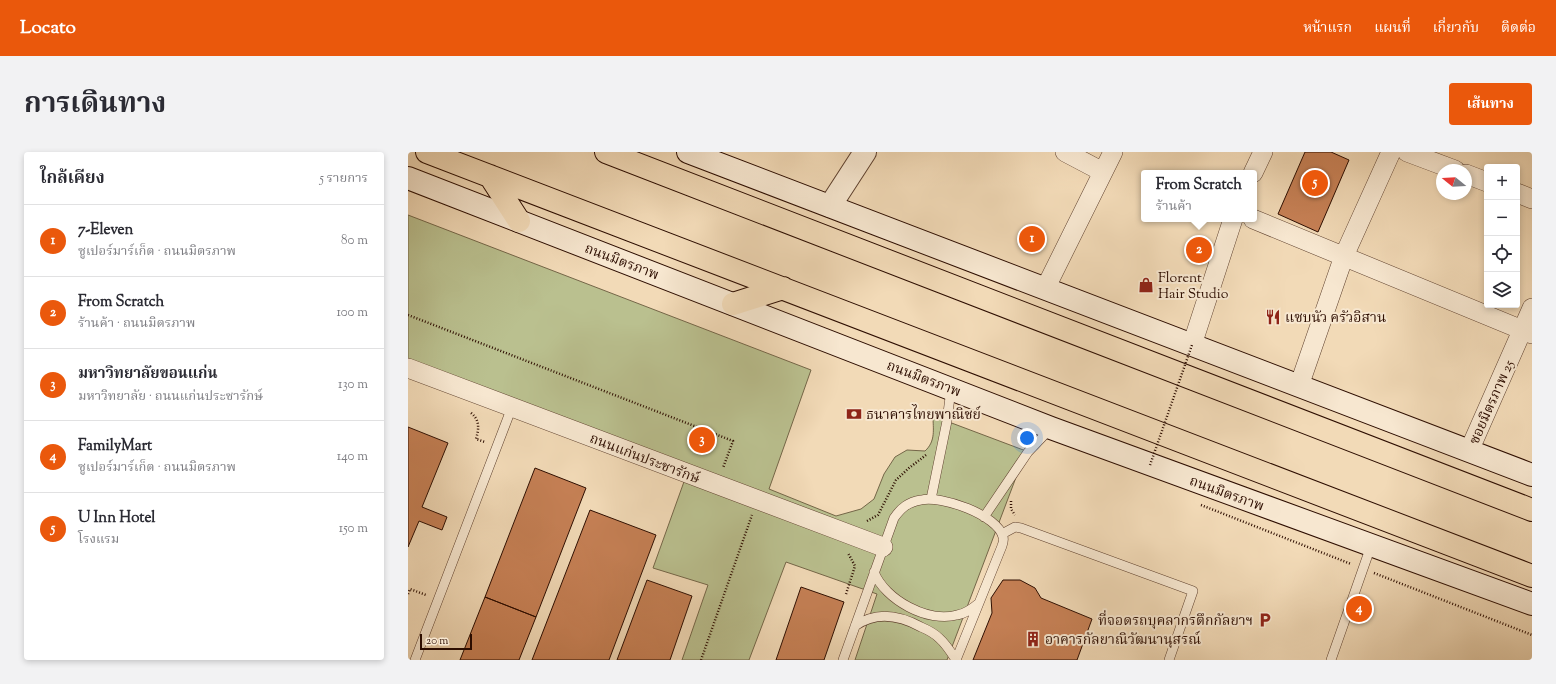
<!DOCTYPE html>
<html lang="th">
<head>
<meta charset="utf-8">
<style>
  :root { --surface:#fff; --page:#f2f2f3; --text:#2b2b33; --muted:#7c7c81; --line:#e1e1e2; --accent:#ea580c }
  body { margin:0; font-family:"Sorts Mill Goudy","Noto Serif Thai",serif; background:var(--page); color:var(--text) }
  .controls { position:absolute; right:12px; top:12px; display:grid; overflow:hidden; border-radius:4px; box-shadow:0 2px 6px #0003 }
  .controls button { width:36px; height:36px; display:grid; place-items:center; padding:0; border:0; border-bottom:1px solid var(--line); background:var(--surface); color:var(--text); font:20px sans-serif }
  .compass { position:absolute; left:1028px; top:12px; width:36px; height:36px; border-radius:50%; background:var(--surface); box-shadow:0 2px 6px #0003; rotate:288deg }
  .scale { position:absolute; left:12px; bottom:10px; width:52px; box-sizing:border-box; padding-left:4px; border:2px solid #2d0d00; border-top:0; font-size:11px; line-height:14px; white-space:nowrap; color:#2d0d00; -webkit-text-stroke:3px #f7e7d0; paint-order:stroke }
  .you { position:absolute; left:619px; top:286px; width:14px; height:14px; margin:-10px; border:3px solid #fff; border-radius:50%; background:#1a73e8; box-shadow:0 0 0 6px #1a73e833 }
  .badge { display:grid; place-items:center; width:26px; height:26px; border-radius:50%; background:var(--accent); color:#fff; font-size:13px; font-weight:700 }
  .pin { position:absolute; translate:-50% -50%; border:2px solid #fff; box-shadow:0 1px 4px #0006 }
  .popup { position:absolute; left:733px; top:18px; width:116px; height:52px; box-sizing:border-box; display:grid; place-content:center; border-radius:4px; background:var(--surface); filter:drop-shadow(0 1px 3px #0005); font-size:13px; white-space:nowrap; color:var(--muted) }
  .popup b { font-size:15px; color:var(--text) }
  .popup::after { content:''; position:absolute; left:50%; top:100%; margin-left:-8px; border:8px solid transparent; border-top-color:var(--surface) }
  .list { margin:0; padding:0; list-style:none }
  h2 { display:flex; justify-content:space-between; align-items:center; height:52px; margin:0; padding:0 16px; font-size:17px }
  h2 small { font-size:13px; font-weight:400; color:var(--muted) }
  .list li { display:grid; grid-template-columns:26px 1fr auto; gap:12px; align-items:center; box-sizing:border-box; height:72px; padding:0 16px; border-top:1px solid var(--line) }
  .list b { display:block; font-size:15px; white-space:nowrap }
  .list p { margin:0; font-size:13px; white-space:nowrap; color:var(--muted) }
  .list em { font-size:13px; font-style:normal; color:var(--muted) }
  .icon { flex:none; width:22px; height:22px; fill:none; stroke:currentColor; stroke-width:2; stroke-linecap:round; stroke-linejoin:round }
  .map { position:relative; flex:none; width:1124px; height:508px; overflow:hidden; border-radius:4px }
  header { display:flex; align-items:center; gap:24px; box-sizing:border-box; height:56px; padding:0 20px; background:var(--accent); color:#fff }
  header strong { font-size:19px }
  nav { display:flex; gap:22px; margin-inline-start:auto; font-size:14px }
  .intro { display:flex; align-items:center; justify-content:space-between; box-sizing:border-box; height:96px; padding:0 24px }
  h1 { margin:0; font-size:28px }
  .button { padding:10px 18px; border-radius:4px; background:var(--accent); color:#fff; font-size:14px; font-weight:700 }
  main { display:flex; gap:24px; padding:0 24px }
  aside { flex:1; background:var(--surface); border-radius:4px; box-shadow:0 2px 6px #0003 }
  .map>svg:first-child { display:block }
  .green { fill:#bac08f; stroke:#746648 }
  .building { fill:#c68055; stroke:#2d0d00 }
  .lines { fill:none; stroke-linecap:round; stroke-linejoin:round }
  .service-casing { stroke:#5e402e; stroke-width:10 }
  .minor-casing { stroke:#5e402e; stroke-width:20 }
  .tertiary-casing { stroke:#5e402e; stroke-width:24 }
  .secondary-casing { stroke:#2d0d00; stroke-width:24 }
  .primary-casing { stroke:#2d0d00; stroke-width:24 }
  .path { stroke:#2d0d00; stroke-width:2.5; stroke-dasharray:1 2; stroke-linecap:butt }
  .service { stroke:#f7e7d0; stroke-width:9 }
  .minor { stroke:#f7e7d0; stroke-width:19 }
  .tertiary { stroke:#f7e7d0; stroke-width:22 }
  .secondary { stroke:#f7e7d0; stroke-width:22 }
  .primary { stroke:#f2dab7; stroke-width:22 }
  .path-bridge { stroke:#2d0d00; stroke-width:2.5; stroke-dasharray:1 2; stroke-linecap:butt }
  .labels { text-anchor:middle; stroke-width:4; stroke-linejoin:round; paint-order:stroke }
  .street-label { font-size:14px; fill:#2d0d00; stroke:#f7e7d0 }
  .poi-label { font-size:14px; fill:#2d0d00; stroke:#f7e7d0; text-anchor:start }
</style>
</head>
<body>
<header>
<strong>Locato</strong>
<nav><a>หน้าแรก</a><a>แผนที่</a><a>เกี่ยวกับ</a><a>ติดต่อ</a></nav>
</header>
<div class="intro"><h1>การเดินทาง</h1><a class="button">เส้นทาง</a></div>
<main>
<aside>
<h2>ใกล้เคียง<small>5 รายการ</small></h2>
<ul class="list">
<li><span class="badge">1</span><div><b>7-Eleven</b><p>ซูเปอร์มาร์เก็ต · ถนนมิตรภาพ</p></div><em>80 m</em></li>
<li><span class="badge">2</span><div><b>From Scratch</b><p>ร้านค้า · ถนนมิตรภาพ</p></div><em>100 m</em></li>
<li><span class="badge">3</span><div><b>มหาวิทยาลัยขอนแก่น</b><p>มหาวิทยาลัย · ถนนแก่นประชารักษ์</p></div><em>130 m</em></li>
<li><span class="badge">4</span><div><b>FamilyMart</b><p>ซูเปอร์มาร์เก็ต · ถนนมิตรภาพ</p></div><em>140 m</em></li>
<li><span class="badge">5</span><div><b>U Inn Hotel</b><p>โรงแรม</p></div><em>150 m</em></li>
</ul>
</aside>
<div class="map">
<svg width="1124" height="508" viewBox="0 0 1124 508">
  <rect width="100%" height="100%" fill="#f2dab7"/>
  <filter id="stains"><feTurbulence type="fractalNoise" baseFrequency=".005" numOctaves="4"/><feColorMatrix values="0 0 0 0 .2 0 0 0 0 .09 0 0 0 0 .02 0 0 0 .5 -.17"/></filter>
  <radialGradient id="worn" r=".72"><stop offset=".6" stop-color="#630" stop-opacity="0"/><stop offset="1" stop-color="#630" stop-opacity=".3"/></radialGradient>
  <path class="green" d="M0 63 403 218 361 337 428 364 453 357 466 347 476 322 487 305 499 298 517 299C528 289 525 277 525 264L618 299 539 508H447L469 442 378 410 341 508H274L300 433 245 416 282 313 0 209Z"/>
  <path class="building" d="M897 0H923L941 8 910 80 870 62Z
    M0 275 40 291 14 355 39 365 34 378 11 369 0 395Z
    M127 316 178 336 128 465 77 445Z
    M182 358 248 383 201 508H124Z
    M239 428 284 444 262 508H209Z
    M595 428H612L627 436 633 446 684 467 669 508H565L584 461 583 446Z
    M393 435 436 450 416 508H368Z
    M77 445 128 465 111 508H52Z"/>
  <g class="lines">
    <g class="service-casing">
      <path id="service" d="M523 347 539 269 543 237
        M576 365 620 300 642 277
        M594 382 607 375 613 376 785 439 761 508
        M466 420C477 448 520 471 549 463 557 462 565 456 571 451
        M447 474C468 459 491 463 513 475 520 478 526 481 531 486 538 492 543 500 548 508
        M7 508 104 255
        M435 508 486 366C493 356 500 350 513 348 533 343 590 363 595 385 596 387 595 391 594 394L548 508
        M923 508 963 394"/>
    </g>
    <g class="minor-casing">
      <path id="minor" d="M657 0 695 20
        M999 0 1047 18
        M845 21 855 0
        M1058 22 1079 30
        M1109 41 1124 47
        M845 67 1124 182
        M637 137 705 0
        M784 193 825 67
        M0 216 475 395
        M891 234 936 104 983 0
        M1061 299 1124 156"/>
    </g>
    <g class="tertiary-casing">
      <path id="tertiary" d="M422 54 457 0"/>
    </g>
    <g class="secondary-casing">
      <path id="secondary" d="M280 0 1124 323
        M0 26 643 276 1124 452"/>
    </g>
    <g class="primary-casing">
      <path id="primary" d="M19 0 1124 424
        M198 0 1124 358
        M82 24 111 69
        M325 152 375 136"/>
    </g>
    <path class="path" d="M0 163 325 289 315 316
      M63 261C72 268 71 277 68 287L77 290
      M603 349V357L607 363
      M793 353 943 412
      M459 369 470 363 488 328 501 316 518 303
      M966 421 1124 483
      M0 442 2 437 18 443
      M438 442 447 414 440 401
      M293 508 344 363"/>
    <use href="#service" class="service"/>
    <use href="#minor" class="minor"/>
    <use href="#tertiary" class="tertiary"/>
    <use href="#secondary" class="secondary"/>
    <use href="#primary" class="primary"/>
    <path class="path-bridge" d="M742 313 784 193"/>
  </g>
  <defs>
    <g id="shop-bare" transform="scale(1.2)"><path d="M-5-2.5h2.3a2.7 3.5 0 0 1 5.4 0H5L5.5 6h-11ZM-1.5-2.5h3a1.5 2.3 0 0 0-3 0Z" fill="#8f2418" stroke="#f7e7d0" stroke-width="2.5" paint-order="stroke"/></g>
    <g id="restaurant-bare" transform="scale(1.2)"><path d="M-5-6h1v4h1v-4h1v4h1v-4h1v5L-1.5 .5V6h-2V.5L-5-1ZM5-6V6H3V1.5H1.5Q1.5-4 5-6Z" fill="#8f2418" stroke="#f7e7d0" stroke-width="2.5" paint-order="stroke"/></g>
    <g id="bank-bare" transform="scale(1.2)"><path d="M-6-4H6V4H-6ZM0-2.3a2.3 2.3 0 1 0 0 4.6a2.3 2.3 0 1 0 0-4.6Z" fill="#8f2418" stroke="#f7e7d0" stroke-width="2.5" paint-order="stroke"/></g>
    <g id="parking-bare" transform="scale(1.2)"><path d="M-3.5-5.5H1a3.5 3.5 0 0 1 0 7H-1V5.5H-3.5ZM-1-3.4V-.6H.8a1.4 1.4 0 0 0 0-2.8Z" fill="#8f2418" stroke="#f7e7d0" stroke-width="2.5" paint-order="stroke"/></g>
    <g id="building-bare" transform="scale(1.2)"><path d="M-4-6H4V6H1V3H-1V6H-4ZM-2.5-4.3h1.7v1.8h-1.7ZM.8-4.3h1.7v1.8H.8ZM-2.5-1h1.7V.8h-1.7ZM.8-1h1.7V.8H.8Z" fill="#8f2418" stroke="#f7e7d0" stroke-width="2.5" paint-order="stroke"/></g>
  </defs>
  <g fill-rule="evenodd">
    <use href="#shop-bare" x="738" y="133"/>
    <use href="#restaurant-bare" x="865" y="165"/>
    <use href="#bank-bare" x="446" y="262"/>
    <use href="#parking-bare" x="857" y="468"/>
    <use href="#building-bare" x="625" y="487"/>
  </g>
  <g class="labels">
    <g class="street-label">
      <text transform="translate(214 109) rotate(21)" y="5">ถนนมิตรภาพ</text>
      <text transform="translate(516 226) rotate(21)" y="5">ถนนมิตรภาพ</text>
      <text transform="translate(1083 250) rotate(-66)" y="5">ซอยมิตรภาพ 25</text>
      <text transform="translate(237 306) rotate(21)" y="5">ถนนแก่นประชารักษ์</text>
      <text transform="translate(819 341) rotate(20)" y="5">ถนนมิตรภาพ</text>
    </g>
    <g class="poi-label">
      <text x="750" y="130">Florent<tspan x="750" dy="16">Hair Studio</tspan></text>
      <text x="877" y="170">แซบนัว ครัวอิสาน</text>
      <text x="458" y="267">ธนาคารไทยพาณิชย์</text>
      <text x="845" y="473" text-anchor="end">ที่จอดรถบุคลากรตึกกัลยาฯ</text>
      <text x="637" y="492">อาคารกัลยาณิวัฒนานุสรณ์</text>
    </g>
  </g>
  <rect width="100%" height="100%" filter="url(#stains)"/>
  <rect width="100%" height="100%" fill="url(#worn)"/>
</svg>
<div class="controls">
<button>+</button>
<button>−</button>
<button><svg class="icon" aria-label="locate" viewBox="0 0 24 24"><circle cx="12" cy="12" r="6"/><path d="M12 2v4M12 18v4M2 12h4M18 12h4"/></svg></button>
<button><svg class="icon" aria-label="layers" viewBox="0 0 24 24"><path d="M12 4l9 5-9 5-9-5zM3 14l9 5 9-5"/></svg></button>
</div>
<svg class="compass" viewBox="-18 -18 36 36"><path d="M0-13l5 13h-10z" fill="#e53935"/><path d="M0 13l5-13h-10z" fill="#7c7c81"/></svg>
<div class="scale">20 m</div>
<div class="you"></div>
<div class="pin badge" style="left:624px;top:87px">1</div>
<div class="pin badge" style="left:791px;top:98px">2</div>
<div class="popup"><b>From Scratch</b>ร้านค้า</div>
<div class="pin badge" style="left:294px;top:288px">3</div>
<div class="pin badge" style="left:951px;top:457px">4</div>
<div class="pin badge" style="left:907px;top:31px">5</div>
</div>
</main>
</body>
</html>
